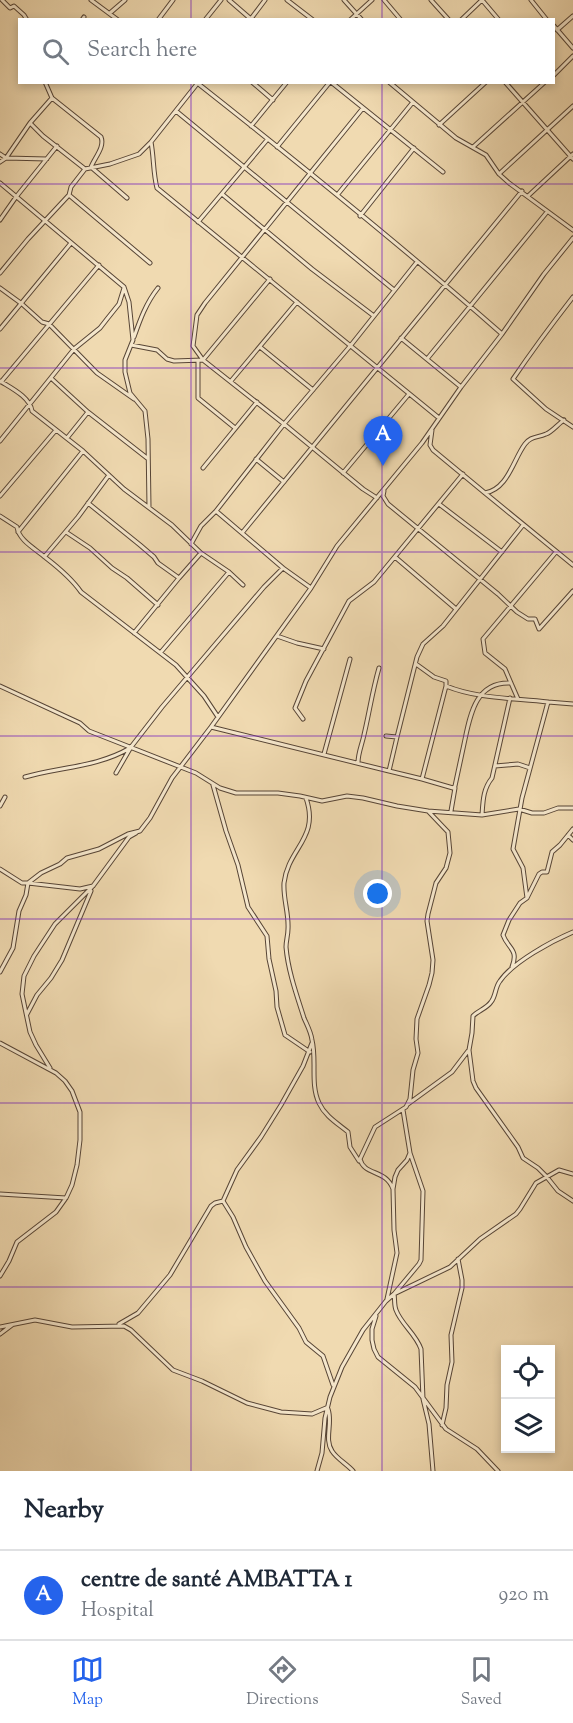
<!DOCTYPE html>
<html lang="en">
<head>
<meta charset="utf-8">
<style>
  :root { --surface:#fff; --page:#f2f2f3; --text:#1f2937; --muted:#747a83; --line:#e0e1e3; --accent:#2563eb }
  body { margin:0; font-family:"Sorts Mill Goudy",serif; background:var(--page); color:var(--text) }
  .controls { position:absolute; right:18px; bottom:18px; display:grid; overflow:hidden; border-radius:0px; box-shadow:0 3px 9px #0003 }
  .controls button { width:54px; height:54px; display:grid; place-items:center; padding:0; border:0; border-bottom:2px solid var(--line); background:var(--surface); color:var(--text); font:30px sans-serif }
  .you { position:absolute; left:378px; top:894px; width:21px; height:21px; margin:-15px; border:4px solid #fff; border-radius:50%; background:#1a73e8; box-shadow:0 0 0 9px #1a73e833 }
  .badge { display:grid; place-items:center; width:39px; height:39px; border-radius:50%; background:var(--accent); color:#fff; font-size:20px; font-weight:700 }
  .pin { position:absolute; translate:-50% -50px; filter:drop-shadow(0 2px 3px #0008) }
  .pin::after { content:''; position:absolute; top:32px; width:21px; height:18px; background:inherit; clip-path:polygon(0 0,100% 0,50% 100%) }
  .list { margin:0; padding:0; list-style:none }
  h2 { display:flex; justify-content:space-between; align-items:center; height:78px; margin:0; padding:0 24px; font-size:26px }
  h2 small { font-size:20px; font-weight:400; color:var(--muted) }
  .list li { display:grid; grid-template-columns:39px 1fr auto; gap:18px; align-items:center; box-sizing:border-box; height:90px; padding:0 24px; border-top:2px solid var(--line) }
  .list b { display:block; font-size:22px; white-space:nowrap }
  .list p { margin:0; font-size:20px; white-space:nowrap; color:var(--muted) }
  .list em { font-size:20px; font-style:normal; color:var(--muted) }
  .icon { flex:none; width:33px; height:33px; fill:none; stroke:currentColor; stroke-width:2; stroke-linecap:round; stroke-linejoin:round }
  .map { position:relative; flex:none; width:573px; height:1471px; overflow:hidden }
  .search { position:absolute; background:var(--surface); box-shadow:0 3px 9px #0003; left:18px; right:18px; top:18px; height:66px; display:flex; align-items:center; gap:15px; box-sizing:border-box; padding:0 21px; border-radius:0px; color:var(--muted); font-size:22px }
  .sheet { height:168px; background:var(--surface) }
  nav { display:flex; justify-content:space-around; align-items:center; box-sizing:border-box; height:84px; border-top:2px solid var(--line); background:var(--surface); font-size:16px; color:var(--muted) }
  nav a { display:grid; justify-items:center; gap:3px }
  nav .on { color:var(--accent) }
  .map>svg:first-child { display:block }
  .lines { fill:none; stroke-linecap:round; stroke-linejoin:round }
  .street-casing { stroke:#574536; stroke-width:5 }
  .street { stroke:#f5e7cc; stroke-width:3 }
  .grid { fill:none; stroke:#7b2cbf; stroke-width:1.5; stroke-opacity:0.55 }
</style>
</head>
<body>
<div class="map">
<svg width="573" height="1471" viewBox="0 0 573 1471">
  <rect width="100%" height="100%" fill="#f0dab1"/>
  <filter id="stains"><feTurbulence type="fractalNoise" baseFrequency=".00333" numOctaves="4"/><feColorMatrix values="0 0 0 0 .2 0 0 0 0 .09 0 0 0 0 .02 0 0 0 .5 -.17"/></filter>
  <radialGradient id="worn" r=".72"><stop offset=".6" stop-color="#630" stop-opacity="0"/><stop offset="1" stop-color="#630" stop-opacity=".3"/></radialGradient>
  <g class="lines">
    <g class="street-casing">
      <path id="street" d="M2 0 10 8 14 6 24 15 27 20
        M91 0 118 20
        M229 0 252 20
        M287 0 313 20
        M344 0 362 20
        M384 0 401 20
        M431 0 449 20
        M482 0 499 20
        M531 0 547 20
        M110 13 125 0
        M82 20 84 17
        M158 20 173 0
        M205 20 221 0
        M250 20 265 0
        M350 20 372 0
        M461 20 482 0
        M554 26 573 48
        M557 30 573 16
        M554 75 573 56
        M45 82 52 98 101 137C105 147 95 157 91 167
        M196 82C300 164 403 247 502 334
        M252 82 273 100
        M331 82 443 172
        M389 82 456 138 486 155 499 174 509 183 573 230
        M505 82 573 159
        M363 108 205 303 197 315 193 346 203 360 284 424 363 489 377 498
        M176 111 394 290
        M30 123 43 136 85 169
        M439 125 486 82
        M251 126 287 82
        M151 142C154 158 153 173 157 188L439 418
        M277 147 330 82
        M473 147 545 82
        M0 154 6 158 47 159
        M0 162 6 158 30 123 52 98
        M91 167 127 198
        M499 174 573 106
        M0 183 124 287 129 302 133 340 125 360V372L130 393 145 411 148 439 149 507
        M222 194 312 269 374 316
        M338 194 413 102
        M69 195 150 263
        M528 196 573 154
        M360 216 414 148
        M0 220 16 197 57 146
        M198 222 267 140
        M0 273 28 239 69 195 71 187 85 169 110 164 139 154 151 142 197 84
        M0 288 22 304 42 322 49 324 97 373 134 399
        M573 297C552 324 532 351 513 379L546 409 573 427
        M0 329 71 243
        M134 337C140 320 146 303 158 288
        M401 338 461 387
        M131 345 157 350 167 359 174 361 203 360 270 279
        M260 347 313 390
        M427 359 547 212
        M198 360V398L235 428
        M52 379 88 412 147 458
        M0 381C11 388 30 397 32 411L83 451 124 489 172 525 201 553 229 572 243 585
        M231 381 297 302
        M1 382 99 265
        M432 430 430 445 433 450 485 493C508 489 513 460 525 444 531 436 537 438 546 434 552 432 558 424 564 420
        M67 438 88 412
        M0 441 74 349 100 328 107 319 119 304 124 288
        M256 459 284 482
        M203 468 257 402
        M343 473 409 394
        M384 491 383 496 388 504 498 594 517 612 528 619H535L539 629 573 591
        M485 493 573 565
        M0 496 56 430
        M88 503 140 545 154 557 158 563 179 578 134 633
        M439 504 502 552
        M216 511 283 568 311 588
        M0 516 17 527C19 541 36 549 46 558 59 568 72 579 81 592L176 665 204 696 218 717
        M18 532 83 451
        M66 532 90 548 112 568 127 578 158 605
        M242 533 522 191
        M191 544 201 526 216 511 284 424 351 345 417 262
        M45 556 78 517 109 475
        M395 557 456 609
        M179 578 201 553
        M277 636 297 643 324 649
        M161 652 229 572
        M416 664 434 677 446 681V686
        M511 683 518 699
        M0 686 80 723 89 731 196 773 220 788 236 793H278L300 796 322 801 347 796 363 798 397 806 428 811 448 832 450 853 446 868 436 883 428 914 427 921 433 960 432 973 429 985 417 1019 416 1039 418 1053 413 1070 410 1099 406 1107 375 1127 360 1159C364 1176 386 1169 393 1189
        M548 702 573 704
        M303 719 295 708 306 681 349 601 374 582 463 474
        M211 727 389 771
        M386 736 397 737 417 657 423 644 443 626 523 525
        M397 737 389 771 422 779
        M324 754 350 659
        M358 763C358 754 361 747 363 739 369 715 372 692 379 668
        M495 766 518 764 530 768
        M116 773 131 747 162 707 264 587 283 568
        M25 777C60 767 98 767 130 748
        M213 785 226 831 238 865 248 907 267 936 269 959 276 991 277 1007 285 1035 310 1052
        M306 798C320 838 288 848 284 883 283 899 289 913 288 929 288 935 286 941 286 947 288 971 297 996 304 1018 307 1025 311 1032 312 1040 317 1060 310 1084 319 1103 325 1116 337 1123 348 1132L350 1147 359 1161
        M0 806 5 797
        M428 811 482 815 519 809 532 813H544L558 808H573
        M451 811 455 788
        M482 815C483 801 483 789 492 778L510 698
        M568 835 573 840
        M0 869 22 883H28L41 873 60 864 67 858 99 849 128 834 140 831 150 818 172 778 211 727 311 588 337 546 422 443 461 387 502 334 544 274 573 238
        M527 898 523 868 513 849 522 798 548 702C514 698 478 699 446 686L422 779 453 788 455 786C458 772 461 758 464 744 470 716 475 681 511 683L505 669 485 653 483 639 556 552
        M573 932C552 941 513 962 500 981 495 987 496 996 491 1002 487 1008 478 1011 473 1016L472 1033 469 1050 473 1081 476 1088 518 1147 523 1158 538 1168 546 1176 558 1191 573 1201
        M512 967C519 949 508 949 503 935L509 920 520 903 527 898 539 874 542 872H547L552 852 560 845 573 829
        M0 972 13 948 19 911 26 895 28 883 80 889 93 886
        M27 1014 37 995 51 978 62 960 91 891
        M0 1043 56 1073 65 1081 72 1091 80 1112V1140L77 1165 72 1185 66 1198 56 1212 17 1242 9 1261 0 1276
        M50 1068 36 1045 30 1032 22 994 24 976 34 956 55 924 93 886 129 837 136 833
        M408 1104 452 1072 468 1051
        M410 1153 423 1191 421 1260 419 1264 394 1294C395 1299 394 1305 396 1310 401 1324 416 1334 421 1349L423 1399 429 1424 433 1471
        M0 1194 66 1198
        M223 1201 233 1217 246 1247 265 1281 299 1328 306 1342 323 1356 333 1385
        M387 1299 397 1253 394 1230 393 1189 395 1177 398 1170 407 1160 410 1153 403 1110
        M376 1316 372 1329V1340L374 1349 378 1357 415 1387 446 1429 477 1449 498 1471
        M119 1324 138 1313 170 1275 211 1206 215 1203 223 1201 237 1170 261 1137 281 1105 303 1066 312 1043
        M0 1327 35 1320 72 1327 124 1326 131 1330 173 1370 202 1381 247 1403 281 1412 312 1414 326 1408
        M0 1334 12 1325
        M328 1409C333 1423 324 1439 332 1451 337 1459 347 1464 353 1471
        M442 1425 446 1408 447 1385 452 1362 451 1335 462 1288V1280L458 1259
        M317 1471 322 1453 325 1418 330 1397 342 1367 363 1330 386 1301 394 1294 450 1267 480 1239 516 1214 520 1209 536 1183 559 1170 573 1174"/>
    </g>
    <use href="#street" class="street"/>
  </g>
  <path class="grid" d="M191 0V20M382 0V20M191 82V1471M382 82V1471M0 184H573M0 368H573M0 552H573M0 736H573M0 919H573M0 1103H573M0 1287H573"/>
  <rect width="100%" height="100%" filter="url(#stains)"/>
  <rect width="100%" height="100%" fill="url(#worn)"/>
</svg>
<div class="controls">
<button><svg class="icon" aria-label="locate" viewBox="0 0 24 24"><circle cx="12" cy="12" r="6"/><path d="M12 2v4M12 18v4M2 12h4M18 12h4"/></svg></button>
<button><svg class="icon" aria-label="layers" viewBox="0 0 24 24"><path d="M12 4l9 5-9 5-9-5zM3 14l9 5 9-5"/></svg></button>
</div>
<div class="you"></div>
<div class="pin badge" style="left:383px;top:466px">A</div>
<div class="search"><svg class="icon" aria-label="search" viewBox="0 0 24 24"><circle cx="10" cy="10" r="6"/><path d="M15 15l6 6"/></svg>Search here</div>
</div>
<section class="sheet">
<h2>Nearby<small></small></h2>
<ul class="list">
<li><span class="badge">A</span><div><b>centre de santé AMBATTA 1</b><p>Hospital</p></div><em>920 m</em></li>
</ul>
</section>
<nav>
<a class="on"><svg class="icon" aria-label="map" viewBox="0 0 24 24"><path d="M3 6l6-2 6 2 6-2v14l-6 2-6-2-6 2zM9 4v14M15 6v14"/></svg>Map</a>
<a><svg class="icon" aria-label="directions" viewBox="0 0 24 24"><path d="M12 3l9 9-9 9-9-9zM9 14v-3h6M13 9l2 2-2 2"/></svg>Directions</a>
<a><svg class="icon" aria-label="saved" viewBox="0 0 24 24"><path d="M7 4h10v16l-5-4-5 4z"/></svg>Saved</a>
</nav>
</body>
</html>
